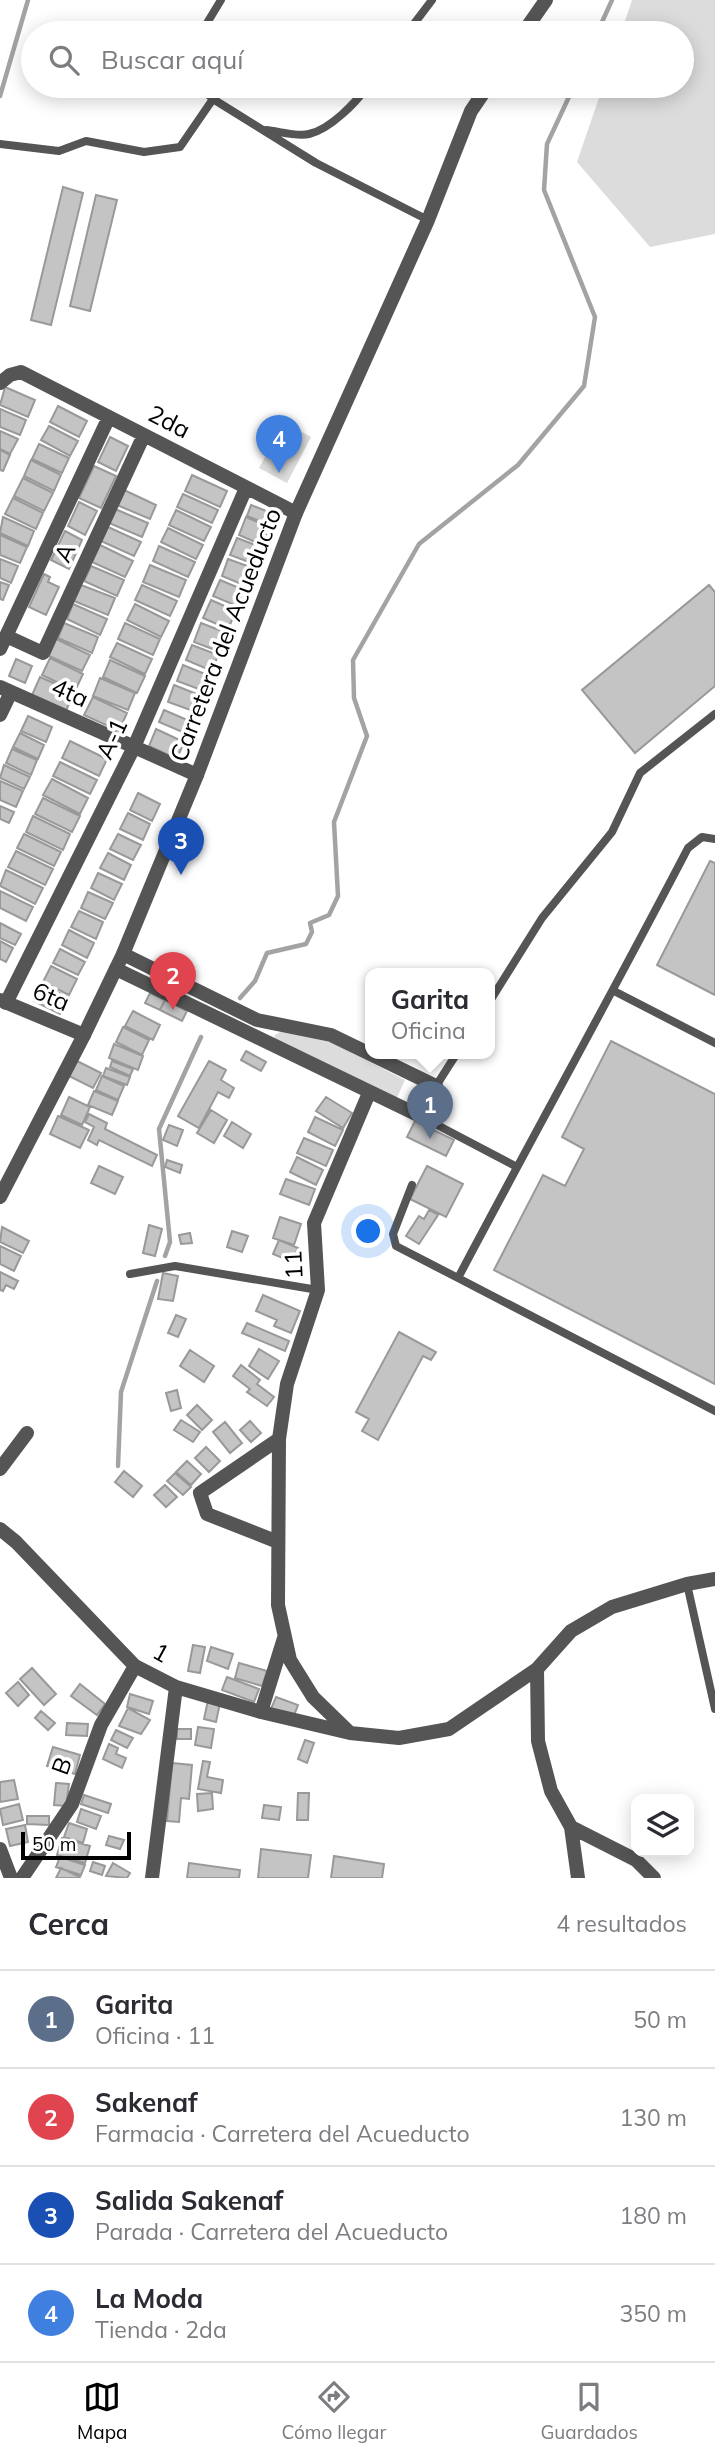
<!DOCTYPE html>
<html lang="es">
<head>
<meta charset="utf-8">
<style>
  :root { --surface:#fff; --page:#f7f7f7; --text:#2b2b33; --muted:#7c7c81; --line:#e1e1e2; --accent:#000 }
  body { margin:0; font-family:Mulish,sans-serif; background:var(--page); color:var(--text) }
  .controls { position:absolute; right:21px; bottom:21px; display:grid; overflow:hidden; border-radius:14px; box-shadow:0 4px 18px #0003 }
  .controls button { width:63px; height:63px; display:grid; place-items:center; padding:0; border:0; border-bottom:2px solid var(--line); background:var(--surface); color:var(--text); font:35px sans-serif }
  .scale { position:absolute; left:21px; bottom:18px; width:110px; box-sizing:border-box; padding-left:7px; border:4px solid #000; border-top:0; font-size:19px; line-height:24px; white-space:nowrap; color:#000; -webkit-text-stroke:5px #fff; paint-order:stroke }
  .you { position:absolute; left:369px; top:1232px; width:24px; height:24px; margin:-18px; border:5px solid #fff; border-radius:50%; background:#1a73e8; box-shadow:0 0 0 10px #1a73e833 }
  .badge { display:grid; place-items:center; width:46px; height:46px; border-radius:50%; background:var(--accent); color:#fff; font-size:23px; font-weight:700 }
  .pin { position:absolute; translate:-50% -58px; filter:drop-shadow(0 2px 4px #0008) }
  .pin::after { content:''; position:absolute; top:37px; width:24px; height:21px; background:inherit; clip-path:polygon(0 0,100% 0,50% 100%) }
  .popup { position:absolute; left:365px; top:968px; width:130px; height:91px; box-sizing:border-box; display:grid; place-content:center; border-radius:14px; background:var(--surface); filter:drop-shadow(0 2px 5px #0005); font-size:23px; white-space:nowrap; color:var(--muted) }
  .popup b { font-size:26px; color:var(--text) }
  .popup::after { content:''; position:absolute; left:50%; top:100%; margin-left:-14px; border:14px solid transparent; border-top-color:var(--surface) }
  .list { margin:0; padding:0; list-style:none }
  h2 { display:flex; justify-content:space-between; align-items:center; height:91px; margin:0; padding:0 28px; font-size:30px }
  h2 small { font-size:23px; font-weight:400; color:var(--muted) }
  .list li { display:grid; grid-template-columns:46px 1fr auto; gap:21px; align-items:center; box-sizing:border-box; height:98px; padding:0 28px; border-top:2px solid var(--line) }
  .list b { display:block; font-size:26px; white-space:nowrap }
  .list p { margin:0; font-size:23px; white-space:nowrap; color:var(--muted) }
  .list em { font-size:23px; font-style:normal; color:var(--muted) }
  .icon { flex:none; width:38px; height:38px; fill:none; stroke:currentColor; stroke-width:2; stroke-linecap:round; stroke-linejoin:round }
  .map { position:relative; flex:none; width:715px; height:1878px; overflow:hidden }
  .search { position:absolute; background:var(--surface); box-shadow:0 4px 18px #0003; left:21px; right:21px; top:21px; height:77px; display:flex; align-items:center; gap:18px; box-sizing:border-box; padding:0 24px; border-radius:38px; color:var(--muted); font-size:26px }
  .sheet { height:483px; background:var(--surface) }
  nav { display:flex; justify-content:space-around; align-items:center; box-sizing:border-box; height:98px; border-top:2px solid var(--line); background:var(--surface); font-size:19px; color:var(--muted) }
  nav a { display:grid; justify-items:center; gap:4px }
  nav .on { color:var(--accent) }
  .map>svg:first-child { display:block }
  .green { fill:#dcdcdc }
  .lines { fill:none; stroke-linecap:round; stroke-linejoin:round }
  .stream { stroke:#a3a3a3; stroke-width:4.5 }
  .building { fill:#c4c4c4; stroke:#999; stroke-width:2 }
  .service { stroke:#555; stroke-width:8 }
  .minor { stroke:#555; stroke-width:14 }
  .tertiary { stroke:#555; stroke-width:14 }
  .labels { text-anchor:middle; stroke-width:7; stroke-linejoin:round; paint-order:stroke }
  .street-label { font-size:24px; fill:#000; stroke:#fff }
</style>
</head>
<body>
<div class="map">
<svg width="715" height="1878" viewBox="0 0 715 1878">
  <rect width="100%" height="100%" fill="#fff"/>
  <path class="green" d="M632 0H715V234L650 247 577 162 603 86H682V33H621Z
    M284 422 311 437 287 483 259 468Z
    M282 1031 331 1042 405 1080 396 1100 274 1039 275 1035Z"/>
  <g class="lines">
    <path class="stream" d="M597 33 612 0
      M0 96 28 0
      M240 998 255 981 267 953 306 944 312 932 310 923 329 915 338 896 334 822 367 736 354 698 353 660 419 544 518 465 584 386 595 317 544 190 547 144 574 86
      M165 1256 170 1242 159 1129 201 1037
      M118 1466 121 1392 157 1281"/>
  </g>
  <path class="building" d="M63 187 83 193 51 325 31 320Z
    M96 195 117 200 90 311 70 306Z
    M5 387 35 400 28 417 0 405Z
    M58 406 87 421 79 437 50 422Z
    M0 409 26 420 20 435 0 427Z
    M49 426 78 441 70 456 41 440Z
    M0 431 18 439 10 454 0 449Z
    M110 437 128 446 116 471 98 462Z
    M39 444 69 458 62 473 32 459Z
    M0 450 10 455 3 471 0 470Z
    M31 460 61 475 54 491 24 476Z
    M94 466 116 476 101 508 79 498Z
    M192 475 227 491 220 507 185 491Z
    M23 478 53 493 44 511 14 496Z
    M124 490 156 505 150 519 117 505Z
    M183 494 218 510 212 523 177 507Z
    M13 498 43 513 36 529 5 514Z
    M79 502 97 511 85 535 68 526Z
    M251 505 274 514 270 525 247 516Z
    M115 509 148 523 142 537 109 523Z
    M176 510 211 527 204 541 169 525Z
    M3 517 34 531 28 546 0 533Z
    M246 517 269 527 262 545 239 535Z
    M108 527 141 542 134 556 101 541Z
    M168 528 203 545 196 559 161 542Z
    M65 531 82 540 69 569 51 560Z
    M0 535 27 547 20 563 0 555Z
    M237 538 261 547 254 564 230 555Z
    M100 545 133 561 125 577 92 562Z
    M159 546 195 562 188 577 153 561Z
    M0 559 18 566 11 583 0 578Z
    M228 559 253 568 246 586 222 576Z
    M150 565 186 580 179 597 143 582Z
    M91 566 124 580 117 596 84 581Z
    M44 574 50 577 48 582 59 587 46 615 29 607Z
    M220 580 244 590 237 606 213 596Z
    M0 582 9 585 3 600 0 599Z
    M81 585 115 598 108 615 74 601Z
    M142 585 177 601 170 616 135 600Z
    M709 585 715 592V686L635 753 582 690Z
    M211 600 236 611 228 629 203 618Z
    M73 604 107 619 100 635 67 619Z
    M135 604 169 621 161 637 127 620Z
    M64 623 98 637 92 653 58 638Z
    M125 623 160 639 153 655 118 639Z
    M201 623 227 633 220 652 194 642Z
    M56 639 90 655 82 671 49 656Z
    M117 643 152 659 145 674 110 657Z
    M192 645 218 655 212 671 186 660Z
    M50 658 83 674 75 691 42 675Z
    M16 659 32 666 25 683 9 676Z
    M110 660 145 676 137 693 103 677Z
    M183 665 210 676 204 691 177 681Z
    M40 677 74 692 66 711 32 695Z
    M100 678 135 693 128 710 93 696Z
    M174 685 202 696 196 712 168 702Z
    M93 697 127 713 119 731 84 715Z
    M164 710 192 722 187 734 159 722Z
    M28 716 52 727 46 742 21 731Z
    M156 729 184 742 177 759 149 746Z
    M20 733 44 745 38 759 13 747Z
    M70 741 107 759 99 776 62 758Z
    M12 749 37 760 31 775 6 763Z
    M60 762 97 780 90 794 53 776Z
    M4 765 30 777 24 789 0 778Z
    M52 779 88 798 80 814 43 795Z
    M0 781 23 791 16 807 0 800Z
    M138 793 160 804 152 821 130 810Z
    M43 798 80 816 72 832 35 814Z
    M0 806 14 812 9 823 0 819Z
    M128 813 150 824 143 840 120 829Z
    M33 816 70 834 63 850 26 832Z
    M24 834 61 852 54 866 17 848Z
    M118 834 141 845 133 860 110 849Z
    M16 851 53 869 45 885 8 867Z
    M108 853 131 865 124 880 100 868Z
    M710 861 715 863V995L657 965Z
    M6 870 43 888 35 904 0 886Z
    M98 873 122 884 114 900 91 888Z
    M0 891 33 907 26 921 0 908Z
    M88 892 113 903 105 919 81 908Z
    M79 911 103 922 96 939 71 927Z
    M0 923 21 934 15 945 0 938Z
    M69 930 94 943 87 958 62 945Z
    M0 941 13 948 6 962 0 959Z
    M60 949 85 962 78 975 53 963Z
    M51 966 77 979 69 995 43 982Z
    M42 985 68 997 60 1014 34 1001Z
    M150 993 165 1000 160 1010 145 1003Z
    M165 1000 187 1011 182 1021 160 1010Z
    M133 1011 160 1025 153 1040 125 1026Z
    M123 1027 149 1040 142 1055 116 1042Z
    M611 1041 715 1094V1384L494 1270 543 1175 565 1186 584 1149 562 1137Z
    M114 1044 143 1056 138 1070 109 1058Z
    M246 1051 266 1062 261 1071 241 1060Z
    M77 1061 101 1073 93 1088 69 1076Z
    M112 1061 133 1069 130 1076 110 1067Z
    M209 1061 226 1070 221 1080 234 1088 229 1098 218 1092 199 1128 178 1116Z
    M106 1068 130 1077 127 1085 103 1076Z
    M102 1076 124 1086 118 1100 96 1090Z
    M94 1091 118 1101 112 1115 88 1105Z
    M69 1097 90 1107 82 1125 61 1115Z
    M326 1097 352 1113 343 1128 316 1111Z
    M211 1110 227 1120 214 1143 197 1133Z
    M89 1114 107 1123 105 1129 157 1155 152 1166 99 1140 97 1145 88 1140 94 1127 85 1122Z
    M58 1116 89 1130 80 1148 50 1134Z
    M315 1117 343 1130 335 1146 308 1132Z
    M415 1121 454 1140 446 1156 407 1137Z
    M232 1122 251 1134 243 1148 224 1136Z
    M169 1125 183 1130 177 1146 163 1140Z
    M304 1138 333 1150 326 1166 297 1153Z
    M297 1157 323 1170 316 1185 290 1172Z
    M167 1160 182 1165 180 1173 165 1167Z
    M99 1166 123 1177 115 1194 91 1183Z
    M427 1166 463 1184 446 1217 410 1199Z
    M286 1179 315 1189 309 1205 280 1194Z
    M429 1210 438 1215 419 1244 406 1236 419 1216 424 1219Z
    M280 1217 301 1224 294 1245 273 1238Z
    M149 1225 162 1229 155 1256 143 1253Z
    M2 1227 29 1241 23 1253 0 1242Z
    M232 1231 248 1236 242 1252 227 1247Z
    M190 1233 192 1243 181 1244 179 1235Z
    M279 1240 298 1248 292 1262 273 1254Z
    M0 1246 21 1256 14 1271 0 1264Z
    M0 1272 18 1281 14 1289 6 1285 3 1291 0 1290Z
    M163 1273 178 1276 173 1301 158 1299Z
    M263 1295 300 1311 291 1333 274 1326 277 1320 256 1311Z
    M176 1315 186 1319 178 1337 168 1333Z
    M247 1323 289 1341 285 1351 242 1333Z
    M399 1332 436 1352 431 1360 423 1356 378 1440 362 1431 369 1419 356 1412Z
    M259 1349 279 1361 268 1379 249 1366Z
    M190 1350 214 1366 204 1382 180 1366Z
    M241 1365 260 1380 257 1384 274 1397 267 1406 247 1392 250 1389 233 1376Z
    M177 1390 181 1408 171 1411 166 1393Z
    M197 1405 212 1420 202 1430 187 1415Z
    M181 1420 200 1432 193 1442 174 1430Z
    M250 1421 261 1433 251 1442 240 1430Z
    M225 1422 242 1443 230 1453 213 1432Z
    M206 1447 220 1461 209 1472 195 1458Z
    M187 1461 201 1474 191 1485 176 1472Z
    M124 1471 142 1486 133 1497 115 1482Z
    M175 1473 191 1487 183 1495 167 1481Z
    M165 1485 177 1497 166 1507 154 1495Z
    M193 1645 205 1647 200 1673 188 1671Z
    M211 1647 233 1654 228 1669 207 1661Z
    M239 1663 267 1671 262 1686 235 1678Z
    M32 1668 56 1694 44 1705 20 1679Z
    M227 1677 259 1689 254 1702 222 1690Z
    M18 1682 29 1695 18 1706 6 1693Z
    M80 1684 105 1704 97 1715 71 1696Z
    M130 1694 153 1701 149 1714 127 1707Z
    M276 1697 298 1705 293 1718 271 1709Z
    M208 1700 220 1703 216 1722 204 1719Z
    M128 1708 150 1720 141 1734 119 1726Z
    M41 1711 55 1723 48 1730 35 1718Z
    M67 1723 88 1724 87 1736 66 1735Z
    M198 1727 214 1729 211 1748 195 1745Z
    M177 1729H191V1739H177Z
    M116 1730 133 1738 127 1748 111 1740Z
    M305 1740 314 1743 307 1763 298 1759Z
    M109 1744 118 1748 116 1754 126 1758 122 1768 103 1759Z
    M53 1747 80 1755 75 1774 47 1766Z
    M203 1761 210 1762 207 1777 223 1780 221 1793 198 1789Z
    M172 1763 192 1765 189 1799 181 1798 179 1822 167 1821Z
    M14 1780 18 1799 0 1802V1782Z
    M56 1783 69 1784 66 1806 54 1805Z
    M212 1793 213 1809 198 1811 197 1794Z
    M298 1793H309L308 1820H297Z
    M84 1795 111 1804 108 1813 81 1804Z
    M19 1804 23 1820 3 1825 0 1809Z
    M264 1805 281 1807 279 1820 262 1818Z
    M81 1809 101 1816 96 1829 77 1822Z
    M27 1816H49V1825L27 1824Z
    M69 1823 87 1829 83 1843 64 1837Z
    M25 1825 28 1842 10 1846 6 1829Z
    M109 1836 124 1840 120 1849 106 1845Z
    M62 1838 90 1846 85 1863 57 1855Z
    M261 1849 311 1855 308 1878H258Z
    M334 1856 384 1864 382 1878H331Z
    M60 1857 85 1865 81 1875 56 1867Z
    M93 1862 105 1866 102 1875 90 1871Z
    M113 1863 130 1873 127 1878 106 1876Z
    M189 1863 240 1870 239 1878H187Z
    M61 1868 80 1877 79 1878H56Z"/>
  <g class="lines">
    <path class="service" d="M201 33 221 0
      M407 33 432 0
      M199 86 213 99 316 163 428 220
      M266 130C278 131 297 137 309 134 331 129 356 102 368 86
      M0 144 59 151 86 141 144 152 180 147 213 99
      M715 839 702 837 688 848C613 992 534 1134 458 1278L715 1411
      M614 991 715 1043
      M490 1001 542 918 612 832 640 773 715 714
      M436 1086 457 1053
      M420 1116 517 1167
      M412 1185 393 1234 396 1246 458 1278
      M130 1274 175 1266 318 1290
      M687 1584 715 1709"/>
    <path class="minor" d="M0 383 10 375 21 372 296 513
      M6 636 43 653 144 435
      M0 649 109 417
      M0 687 197 775
      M0 715 11 692
      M116 969 420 1116 436 1086 331 1035 257 1020 123 954
      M0 1000 84 1035
      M6 1003 134 747 246 488
      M0 1469 27 1433
      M0 1529 16 1542 135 1666 176 1687 261 1712 350 1733 399 1738 449 1729 537 1669 571 1631 612 1607 687 1584 715 1579
      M278 1542 207 1514 200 1493 279 1439
      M537 1669 538 1741 551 1791 571 1827 578 1878
      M261 1712 284 1638
      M348 1731 313 1697 290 1660 278 1605 279 1439 287 1384 318 1290 314 1223 369 1093
      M571 1827 636 1860 654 1878
      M0 1849 11 1878
      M22 1878 72 1804 101 1725 135 1666
      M152 1878 176 1687"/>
    <path class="tertiary" d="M523 33 546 0
      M0 1197 84 1035 123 954 197 775 296 513 428 220 471 111 488 86"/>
  </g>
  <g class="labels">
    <g class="street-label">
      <text transform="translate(169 422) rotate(27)" y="8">2da</text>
      <text transform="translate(65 553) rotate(-65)" y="8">A</text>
      <text transform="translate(226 635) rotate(-69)" y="8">Carretera del Acueducto</text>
      <text transform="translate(70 693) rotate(24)" y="8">4ta</text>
      <text transform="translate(112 739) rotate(-65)" y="8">A-1</text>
      <text transform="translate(51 997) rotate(23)" y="8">6ta</text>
      <text transform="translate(294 1265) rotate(-93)" y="8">11</text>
      <text transform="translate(161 1653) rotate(29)" y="8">1</text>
      <text transform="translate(62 1766) rotate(-70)" y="8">B</text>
    </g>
  </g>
</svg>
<div class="controls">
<button><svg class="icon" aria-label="layers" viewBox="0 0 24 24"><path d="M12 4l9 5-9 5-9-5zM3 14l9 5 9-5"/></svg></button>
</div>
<div class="scale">50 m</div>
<div class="you"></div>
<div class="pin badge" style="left:430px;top:1139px;background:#5c6f8a">1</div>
<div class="popup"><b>Garita</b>Oficina</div>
<div class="pin badge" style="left:173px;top:1010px;background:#e0444e">2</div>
<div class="pin badge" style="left:181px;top:875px;background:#1a4fb4">3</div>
<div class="pin badge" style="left:279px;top:473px;background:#3f7fe0">4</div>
<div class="search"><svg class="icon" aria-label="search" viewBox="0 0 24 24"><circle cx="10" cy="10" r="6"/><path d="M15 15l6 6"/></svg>Buscar aquí</div>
</div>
<section class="sheet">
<h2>Cerca<small>4 resultados</small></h2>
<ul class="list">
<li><span class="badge" style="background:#5c6f8a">1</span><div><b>Garita</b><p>Oficina · 11</p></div><em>50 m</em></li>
<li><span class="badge" style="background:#e0444e">2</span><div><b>Sakenaf</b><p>Farmacia · Carretera del Acueducto</p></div><em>130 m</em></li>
<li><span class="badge" style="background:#1a4fb4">3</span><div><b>Salida Sakenaf</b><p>Parada · Carretera del Acueducto</p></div><em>180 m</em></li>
<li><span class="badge" style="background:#3f7fe0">4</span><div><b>La Moda</b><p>Tienda · 2da</p></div><em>350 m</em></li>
</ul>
</section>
<nav>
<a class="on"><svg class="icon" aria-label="map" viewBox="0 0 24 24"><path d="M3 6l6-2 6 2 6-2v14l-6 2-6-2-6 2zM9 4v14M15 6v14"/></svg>Mapa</a>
<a><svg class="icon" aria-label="directions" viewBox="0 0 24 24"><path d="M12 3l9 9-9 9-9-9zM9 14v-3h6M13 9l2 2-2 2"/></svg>Cómo llegar</a>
<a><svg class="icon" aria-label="saved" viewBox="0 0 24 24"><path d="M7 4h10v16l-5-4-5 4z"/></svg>Guardados</a>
</nav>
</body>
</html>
